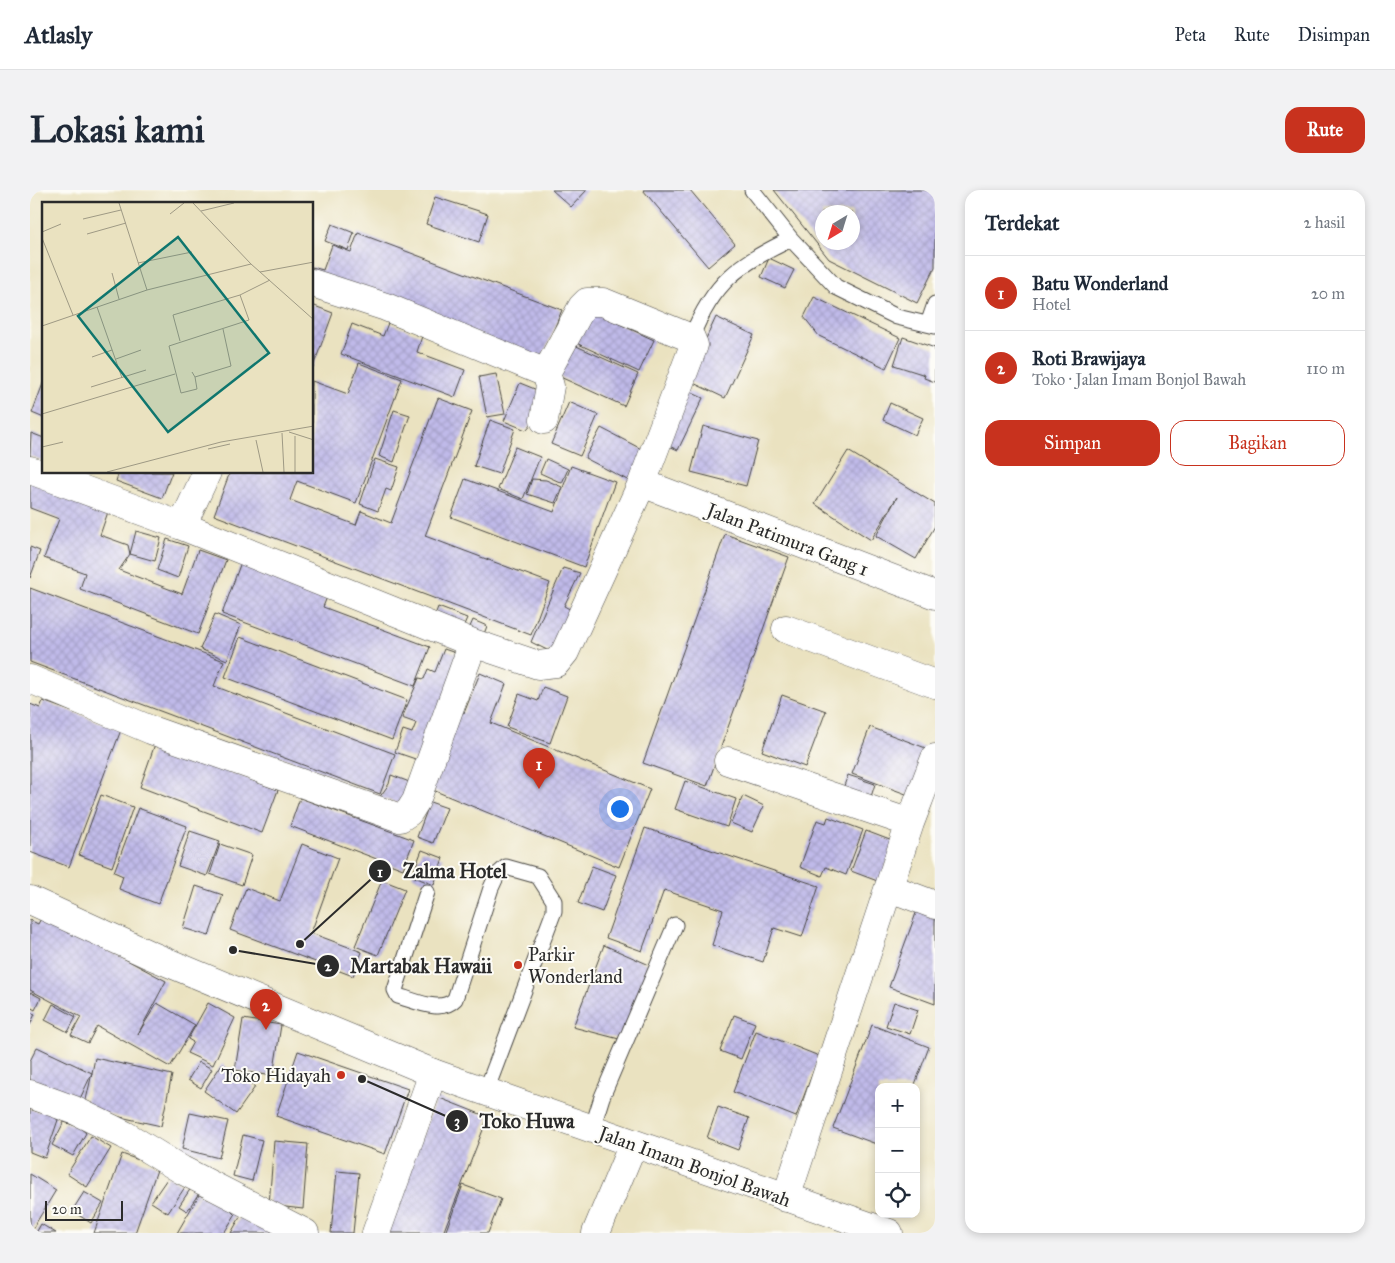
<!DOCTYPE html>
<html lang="id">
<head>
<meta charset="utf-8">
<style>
  :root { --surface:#fff; --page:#f2f2f3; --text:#1f2937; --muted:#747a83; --line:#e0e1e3; --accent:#c8321e }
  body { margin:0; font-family:"IM FELL Great Primer",serif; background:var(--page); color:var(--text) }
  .controls { position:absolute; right:15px; bottom:15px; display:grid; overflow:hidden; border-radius:10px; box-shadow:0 2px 8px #0003 }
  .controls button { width:45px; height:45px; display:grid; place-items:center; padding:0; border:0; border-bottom:1px solid var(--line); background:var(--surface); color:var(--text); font:25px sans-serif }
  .compass { position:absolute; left:785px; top:15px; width:45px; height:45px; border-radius:50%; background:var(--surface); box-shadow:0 2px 8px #0003; rotate:218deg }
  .scale { position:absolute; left:15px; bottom:12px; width:78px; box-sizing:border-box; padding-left:5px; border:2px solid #2b2b2b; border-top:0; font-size:14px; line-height:18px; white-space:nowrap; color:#2b2b2b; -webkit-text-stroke:4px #fdfcf7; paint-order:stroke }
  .you { position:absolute; left:589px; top:618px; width:18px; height:18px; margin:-12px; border:4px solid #fff; border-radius:50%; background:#1a73e8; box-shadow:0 0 0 8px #1a73e833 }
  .badge { display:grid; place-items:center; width:32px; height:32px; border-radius:50%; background:var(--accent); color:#fff; font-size:16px; font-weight:700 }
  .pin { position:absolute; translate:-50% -41px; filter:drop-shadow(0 1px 2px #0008) }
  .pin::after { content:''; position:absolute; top:26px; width:18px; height:15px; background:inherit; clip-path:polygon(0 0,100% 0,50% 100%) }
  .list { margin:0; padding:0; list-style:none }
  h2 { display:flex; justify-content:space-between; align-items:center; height:65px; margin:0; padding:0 20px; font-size:21px }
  h2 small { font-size:16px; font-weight:400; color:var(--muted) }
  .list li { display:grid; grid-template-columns:32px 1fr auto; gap:15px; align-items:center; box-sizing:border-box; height:75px; padding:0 20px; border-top:1px solid var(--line) }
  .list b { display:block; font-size:19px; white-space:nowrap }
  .list p { margin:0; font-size:16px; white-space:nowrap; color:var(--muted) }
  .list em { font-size:16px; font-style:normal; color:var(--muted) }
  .actions { display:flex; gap:10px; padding:15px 20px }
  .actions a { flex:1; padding:11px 0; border:1px solid var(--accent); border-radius:15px; text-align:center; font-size:18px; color:var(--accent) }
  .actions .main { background:var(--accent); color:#fff }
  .icon { flex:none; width:28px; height:28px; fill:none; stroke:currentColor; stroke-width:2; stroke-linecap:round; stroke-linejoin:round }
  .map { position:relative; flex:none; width:905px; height:1043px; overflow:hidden; border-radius:15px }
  header { display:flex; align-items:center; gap:30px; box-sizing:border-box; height:70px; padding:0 25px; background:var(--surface); border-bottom:1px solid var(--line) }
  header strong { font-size:24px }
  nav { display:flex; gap:28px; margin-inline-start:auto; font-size:18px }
  .intro { display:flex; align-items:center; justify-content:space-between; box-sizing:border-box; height:120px; padding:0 30px }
  h1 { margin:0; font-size:35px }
  .button { padding:12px 22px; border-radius:15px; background:var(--accent); color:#fff; font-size:18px; font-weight:700 }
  main { display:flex; gap:30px; padding:0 30px }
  aside { flex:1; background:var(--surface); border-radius:15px; box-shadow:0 2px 8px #0003 }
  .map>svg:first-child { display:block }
  .building { fill:url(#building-cross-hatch); fill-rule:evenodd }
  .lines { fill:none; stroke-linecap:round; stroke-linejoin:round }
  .service-casing { stroke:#484641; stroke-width:17 }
  .minor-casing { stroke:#484641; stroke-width:29 }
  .primary-casing { stroke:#484641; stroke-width:29 }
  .service { stroke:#fff; stroke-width:15 }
  .minor { stroke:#fff; stroke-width:28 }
  .primary { stroke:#fff; stroke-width:28 }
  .poi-dot { fill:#c8321e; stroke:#fdfcf7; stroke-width:2 }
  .labels { text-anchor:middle; stroke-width:4; stroke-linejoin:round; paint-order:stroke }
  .street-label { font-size:19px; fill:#2b2b2b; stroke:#fdfcf7 }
  .poi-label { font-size:19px; fill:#2b2b2b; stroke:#fdfcf7; text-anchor:start }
  .inset-road { fill:none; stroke:#9e9984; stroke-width:1 }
  .view { fill:#0f766e; fill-opacity:0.15; stroke:#0f766e; stroke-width:2.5 }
  .inset-edge { fill:none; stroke:#2b2b2b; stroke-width:2.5 }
  .leader { fill:none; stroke:#2b2b2b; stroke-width:2 }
  .callout-dot { fill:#2b2b2b; stroke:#fdfcf7; stroke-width:2 }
  .mark-label { font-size:15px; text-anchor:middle; font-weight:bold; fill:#fff }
  .callout-label { font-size:20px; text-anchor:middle; font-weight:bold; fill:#2b2b2b; stroke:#fdfcf7; stroke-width:4; stroke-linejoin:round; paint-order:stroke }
</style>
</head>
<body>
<header>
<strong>Atlasly</strong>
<nav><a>Peta</a><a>Rute</a><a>Disimpan</a></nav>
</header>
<div class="intro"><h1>Lokasi kami</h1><a class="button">Rute</a></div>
<main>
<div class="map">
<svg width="905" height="1043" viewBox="0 0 905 1043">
  <defs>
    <pattern id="building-cross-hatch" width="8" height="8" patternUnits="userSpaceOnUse" patternTransform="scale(1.25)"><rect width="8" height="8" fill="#c0bae9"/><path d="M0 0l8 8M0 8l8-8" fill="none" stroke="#a5a0c8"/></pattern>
  </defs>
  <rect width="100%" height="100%" fill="#fdfcf7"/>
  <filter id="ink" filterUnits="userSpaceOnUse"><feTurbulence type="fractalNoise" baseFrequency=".02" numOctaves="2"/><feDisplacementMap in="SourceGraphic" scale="10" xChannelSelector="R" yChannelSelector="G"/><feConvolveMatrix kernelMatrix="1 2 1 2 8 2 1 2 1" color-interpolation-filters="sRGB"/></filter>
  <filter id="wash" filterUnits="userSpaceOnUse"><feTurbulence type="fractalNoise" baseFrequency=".0096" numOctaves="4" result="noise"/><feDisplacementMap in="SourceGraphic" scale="20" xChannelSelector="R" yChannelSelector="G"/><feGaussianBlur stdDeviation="1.12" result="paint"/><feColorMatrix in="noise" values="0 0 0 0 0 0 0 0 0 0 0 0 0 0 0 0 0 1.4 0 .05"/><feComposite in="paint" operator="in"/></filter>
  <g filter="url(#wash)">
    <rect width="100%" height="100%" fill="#eae2c0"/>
    <g id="blocks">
      <path class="building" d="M522 0H557L541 17Z
        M613 0H660L705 54 678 77Z
        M744 0H905V77L887 113 799 69ZM792 22H822V52H792Z
        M405 7 458 24 449 52 396 34Z
        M302 34 324 43 318 60 295 51Z
        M328 43 532 120 509 175 282 91V77L293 80 302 55 321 62Z
        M739 68 764 80 755 98 731 87Z
        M784 107 870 148 856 178 789 146 774 127Z
        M282 115 303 123 283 177H282Z
        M559 120 624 150 609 182 544 152Z
        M686 127 724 145 695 208 657 190Z
        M358 133 392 146 387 162 435 180 425 207 311 164 322 134 353 146Z
        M873 147 905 158V192L894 188 895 185 864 175Z
        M542 154 608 184 594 216 528 186Z
        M329 173 372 189 326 313 267 291 260 310 326 335 331 321 361 333 408 208 442 221 395 346 520 393 501 445 184 325 200 282H282V191L318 204Z
        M466 184 475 224 457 227 449 187Z
        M14 191V228L2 223Z
        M490 193 512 202 505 230 496 240 474 231Z
        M654 199 673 208 648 260 630 252Z
        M539 212 568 225 550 266 521 254Z
        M860 213 893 228 885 245 853 230Z
        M364 220 380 225 364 272 349 266Z
        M460 230 485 239 469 284 444 276Z
        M673 236 728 251 716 296 661 282Z
        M571 238 621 264 605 294 555 268Z
        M1 243 14 248V271L0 266Z
        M485 257 510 267 493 309 468 299Z
        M818 261 905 314V336L886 369 846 346 867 307 841 350 785 314Z
        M345 269 369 277 361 301 356 299 348 321 330 314Z
        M516 269 538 279 532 293 510 283Z
        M541 276 585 292 554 377 421 327 435 289 524 322Z
        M89 282H142L132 308 86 291Z
        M0 289 79 319 70 345 98 355 100 364 89 380 152 404 168 360 196 370 168 444 50 399 55 383 14 368 29 329 0 318Z
        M502 289 516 290 532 297 525 313 497 304Z
        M106 341 131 348 125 371 100 364Z
        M695 344 759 367 677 596 613 573Z
        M137 349 158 356 148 388 127 380Z
        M0 357 10 361 0 388Z
        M211 372 297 407 293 417 400 457 385 496 192 424Z
        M533 378 550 383 534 416 549 424 529 466 501 452Z
        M0 398 194 471 184 496 365 564 350 604 0 472Z
        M408 417 437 428 430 444 402 433Z
        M185 424 211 435 197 470 170 459Z
        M443 430 457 436 451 452 436 446Z
        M210 447 377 510 362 550 195 487Z
        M414 459 431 465 397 573 365 562 373 540 382 543 386 533 372 528 389 488 394 489 398 479 405 482Z
        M450 483 476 494 461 533 620 599 589 677 398 598 429 521 434 523Z
        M513 497 537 506 520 553 477 537 489 504 508 511Z
        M752 505 796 521 775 577 732 561Z
        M13 511 91 540 39 677 0 662V514L10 518Z
        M840 537 901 560 884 607 822 584Z
        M125 554 248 600 232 643 110 597Z
        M361 585 382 593 375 615 349 608 359 594Z
        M818 585 845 594 840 610 812 601Z
        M655 591 706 609 697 637 645 619Z
        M71 605 103 617 82 677 49 665Z
        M713 606 734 616 722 642 701 633Z
        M270 608 384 650 373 679 260 636Z
        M400 612 417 618 403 653 387 647Z
        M108 618 157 636 128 714 89 699 93 686 84 682Z
        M798 627 833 640 816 685 796 677 792 686 770 677 787 630 796 633Z
        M615 638 789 696 772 747 744 738 733 772 682 755 693 720 634 700 612 761 576 748Z
        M160 641 190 651 177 686 148 676Z
        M836 641 865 652 850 692 821 681Z
        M190 654 222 665 212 695 180 684Z
        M272 654 308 668 281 743 332 762 323 786 200 740 216 698 250 711Z
        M392 660 413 668 404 695 382 686Z
        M562 676 586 685 572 722 548 713Z
        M352 690 375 699 348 765 325 756Z
        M166 696 193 705 179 746 153 738Z
        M889 715 905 721V814L859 797Z
        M13 725 136 791 108 844 127 813 165 835 140 877 67 836 58 853 41 845 51 827 0 800V730L8 734Z
        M574 755 624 777 593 850 543 837Z
        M0 802 11 808 5 820 0 817Z
        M864 812 888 820 880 844 856 836Z
        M178 813 205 828 183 875 157 863 163 852 158 849Z
        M23 814 46 827 38 842 15 830Z
        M0 822 5 824 0 835Z
        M704 825 725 833 711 869 690 861Z
        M213 829 251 835 243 886 205 880Z
        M842 835 899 857 884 897H849V955L803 938Z
        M726 841 789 866 766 927 703 902Z
        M7 857 62 883 65 868 142 885 131 936 54 919 62 883 48 913 0 890V871Z
        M268 861 378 899 355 964 246 926Z
        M169 872 182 879 171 898 158 890Z
        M192 874 225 897 206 924 174 901Z
        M407 907 458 927 413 1043H354Z
        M13 912 29 918 25 928 28 930 15 968 0 962V919L9 922Z
        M688 917 719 928 708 960 677 948Z
        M160 923 198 931 189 968 152 959Z
        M34 932 49 937 56 943 43 966 22 955Z
        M213 945 232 950 222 991 203 986Z
        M61 946 81 958 57 997 37 984Z
        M244 951 278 954 273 1019 239 1015Z
        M92 964 128 977 105 1043H64Z
        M307 981 329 983 323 1043H301Z
        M0 984 26 1000 0 1043Z
        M139 986 155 997 138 1023 121 1012Z
        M433 995 471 1009 458 1043H415Z
        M161 998 169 1003 157 1021 149 1016Z
        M54 1002 73 1013 61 1033 42 1021Z
        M169 1005 197 1017 205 1025 194 1043H147Z
        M213 1022 251 1043H201Z
        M11 1034 26 1043H6Z"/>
    </g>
  </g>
  <g filter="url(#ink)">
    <use href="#blocks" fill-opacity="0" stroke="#484641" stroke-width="1"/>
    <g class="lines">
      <g class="service-casing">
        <path id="service" d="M722 0 761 49 806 97 867 127 905 136
          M898 134 905 114
          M661 148C684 91 708 75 761 49
          M397 702 365 800 368 806C386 811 411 824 425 809L461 698 467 685 476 677 508 686 524 711V721L456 901
          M562 939 572 907 645 735"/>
      </g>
      <g class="minor-casing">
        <path id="minor" d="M282 93 356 117 516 183 520 196 514 230
          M0 280 152 336 443 453 508 475 526 473 535 462 612 293 664 155 661 148 573 112H557L552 117 516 183
          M612 293 905 405
          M152 336 177 282
          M756 439 905 494
          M0 489 121 540 370 628 379 622 386 611 443 453
          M698 571 880 633
          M860 698 905 715
          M0 904 44 920 95 945 152 980 275 1043
          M756 1008 880 633 905 568
          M346 1043 403 883
          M566 1043 603 954"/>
      </g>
      <g class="primary-casing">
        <path id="primary" d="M0 710 120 765 403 883 859 1043"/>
      </g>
      <use href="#service" class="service"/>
      <use href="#minor" class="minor"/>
      <use href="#primary" class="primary"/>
    </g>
  </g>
  <g class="poi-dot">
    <circle cx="488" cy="775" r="5"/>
    <circle cx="311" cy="885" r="5"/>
  </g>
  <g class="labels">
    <g class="street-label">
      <text transform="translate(758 349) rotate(21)" y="7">Jalan Patimura Gang 1</text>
      <text transform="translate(665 976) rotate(20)" y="7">Jalan Imam Bonjol Bawah</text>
    </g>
    <g class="poi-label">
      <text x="498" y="771">Parkir<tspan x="498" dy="22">Wonderland</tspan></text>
      <text x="301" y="892" text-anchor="end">Toko Hidayah</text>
    </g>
  </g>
  <g transform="translate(12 12)">
    <rect width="271" height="271" fill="#eae2c0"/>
    <path class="inset-road" d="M77 1 105 88M151 1 209 62 272 118M159 9 192 1M128 12 142 1M41 17 79 8M0 30 19 22M45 32 84 21M0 36 31 113M96 61 150 50M218 70 272 60M70 71 77 97M55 105 80 176M0 124 105 88 209 62M138 139 131 113 198 93 228 78M50 155 70 148M74 157 99 148M150 170 153 175 189 164 181 127M153 175 155 187 139 191 127 144 207 118 198 93M49 185 104 168M0 212 133 172M247 230 272 238M240 231 242 270M214 238 221 270M0 245 21 240M166 247 188 242M65 270 179 240 272 224M253 270V234"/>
    <path class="view" d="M136 35 227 151 126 230 36 114Z"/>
    <rect width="271" height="271" class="inset-edge"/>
  </g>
  <path class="leader" d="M270 754L350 681M203 760L298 776M332 889L427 931"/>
  <g class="callout-dot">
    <circle cx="270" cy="754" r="5"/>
    <circle cx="203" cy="760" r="5"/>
    <circle cx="332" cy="889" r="5"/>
    <circle cx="350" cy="681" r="12"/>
    <circle cx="298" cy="776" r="12"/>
    <circle cx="427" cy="931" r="12"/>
  </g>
  <g class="mark-label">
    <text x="350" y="687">1</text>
    <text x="298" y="781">2</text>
    <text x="427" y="936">3</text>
  </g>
  <g class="callout-label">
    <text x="425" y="688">Zalma Hotel</text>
    <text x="391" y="783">Martabak Hawaii</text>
    <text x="497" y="938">Toko Huwa</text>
  </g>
</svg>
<div class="controls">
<button>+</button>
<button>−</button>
<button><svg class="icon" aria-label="locate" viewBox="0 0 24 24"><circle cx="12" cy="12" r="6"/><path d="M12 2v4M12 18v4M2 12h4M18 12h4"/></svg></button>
</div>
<svg class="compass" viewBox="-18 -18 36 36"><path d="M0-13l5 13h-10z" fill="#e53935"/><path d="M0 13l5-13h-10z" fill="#747a83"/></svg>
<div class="scale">20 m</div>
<div class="you"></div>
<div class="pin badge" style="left:509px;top:599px">1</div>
<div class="pin badge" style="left:236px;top:840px">2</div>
</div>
<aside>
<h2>Terdekat<small>2 hasil</small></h2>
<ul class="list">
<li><span class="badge">1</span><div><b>Batu Wonderland</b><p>Hotel</p></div><em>20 m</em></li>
<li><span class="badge">2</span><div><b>Roti Brawijaya</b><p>Toko · Jalan Imam Bonjol Bawah</p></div><em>110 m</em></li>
</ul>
<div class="actions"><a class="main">Simpan</a><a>Bagikan</a></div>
</aside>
</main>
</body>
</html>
